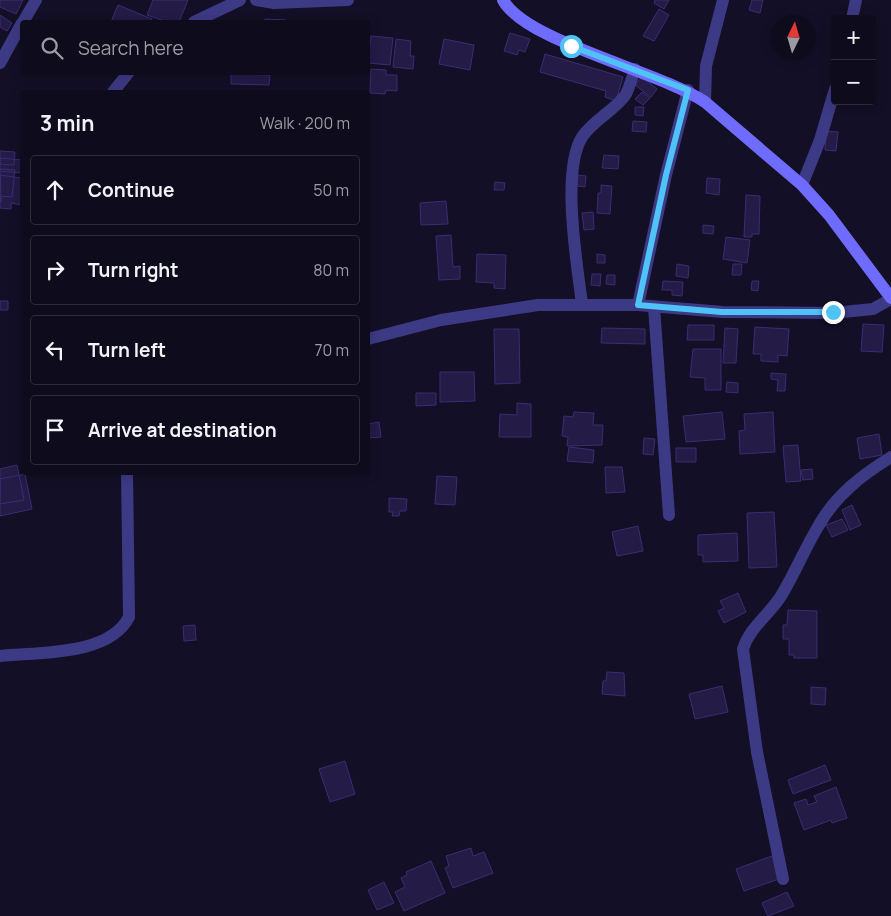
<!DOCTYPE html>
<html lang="en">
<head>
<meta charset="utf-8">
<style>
  :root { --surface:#0e0b1c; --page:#1c1929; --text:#f1f3f6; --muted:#9b9ba3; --line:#2e2b3b }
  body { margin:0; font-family:Manrope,sans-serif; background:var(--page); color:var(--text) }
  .controls { position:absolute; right:15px; top:15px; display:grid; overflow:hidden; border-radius:5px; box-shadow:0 2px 12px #0003 }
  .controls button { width:45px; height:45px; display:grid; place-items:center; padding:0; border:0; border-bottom:1px solid var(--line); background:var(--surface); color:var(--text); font:25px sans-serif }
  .compass { position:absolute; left:771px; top:15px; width:45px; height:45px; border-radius:50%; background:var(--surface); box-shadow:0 2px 12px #0003; rotate:5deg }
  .stop { position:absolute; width:15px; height:15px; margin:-11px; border:4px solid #4fc3f7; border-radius:50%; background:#fff }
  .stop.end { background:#4fc3f7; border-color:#fff; box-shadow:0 1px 5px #0008 }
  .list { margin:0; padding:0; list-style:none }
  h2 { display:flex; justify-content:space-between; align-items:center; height:65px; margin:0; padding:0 20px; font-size:21px }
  h2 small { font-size:16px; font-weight:400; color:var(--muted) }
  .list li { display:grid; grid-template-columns:32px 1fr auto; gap:15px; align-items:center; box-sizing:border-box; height:70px; margin:0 10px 10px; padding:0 10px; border:1px solid var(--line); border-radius:5px }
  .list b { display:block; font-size:19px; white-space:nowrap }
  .list em { font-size:16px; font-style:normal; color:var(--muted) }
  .icon { flex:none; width:28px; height:28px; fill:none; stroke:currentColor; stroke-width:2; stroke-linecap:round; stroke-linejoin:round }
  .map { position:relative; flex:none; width:891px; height:916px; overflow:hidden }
  .search { position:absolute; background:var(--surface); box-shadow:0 2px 12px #0003; left:20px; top:20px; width:350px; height:55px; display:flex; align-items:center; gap:12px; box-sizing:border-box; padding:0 18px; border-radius:5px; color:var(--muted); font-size:19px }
  .panel { position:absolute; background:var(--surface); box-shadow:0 2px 12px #0003; left:20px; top:90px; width:350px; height:385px; border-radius:5px }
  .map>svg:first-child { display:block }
  .building { fill:#241b47; stroke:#3b2d73 }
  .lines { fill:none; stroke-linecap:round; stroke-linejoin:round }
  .street { stroke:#3d3a85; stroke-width:12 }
  .secondary { stroke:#6f6bff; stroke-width:12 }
  .route { stroke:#4fc3f7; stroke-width:6 }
</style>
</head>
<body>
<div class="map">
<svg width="891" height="916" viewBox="0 0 891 916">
  <rect width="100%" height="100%" fill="#130f26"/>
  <path class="building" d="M0 0H23L16 14 0 7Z
    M153 0H188L179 22H167L147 15Z
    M655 0H669L664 9 654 3Z
    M752 0H763L760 13 749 10Z
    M118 5 152 19 151 22H111Z
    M659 9 669 15 654 41 643 36Z
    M0 15 12 23 7 31 0 27Z
    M265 19 286 20V22H265Z
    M510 33 530 39 525 52 519 50 517 55 504 51Z
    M371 36 393 38 390 65 368 63Z
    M396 39 411 41 410 56H414L413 69 393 67Z
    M444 39 474 45 470 70 439 64Z
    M545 54 623 77 616 101 605 97 606 91 540 72Z
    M371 69 386 70V75H397V91L386 90 385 94 370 93Z
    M231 74 270 75 269 85 231 84Z
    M642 77 657 89 651 97 635 85Z
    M642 92 650 98 643 105 635 99Z
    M635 107H644L643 116 635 115Z
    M633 121 647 122 646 132 632 131Z
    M826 131 838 132 836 151 825 150Z
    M0 151 15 152 14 165 0 164Z
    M604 155 619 156 618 169 602 168Z
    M0 158 22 160V173L0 171Z
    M0 169 15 170 12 197 1 196V202Z
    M0 175 22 178V205L11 203V209L0 208Z
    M578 175 586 176 585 187 577 186Z
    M707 178 720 179 719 195 706 193Z
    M495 182 505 183 504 190H494Z
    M601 185 612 186 610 214 597 213 598 193H601Z
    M746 195 760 196 759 234H752V237H744Z
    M446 201 448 224 421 225 420 203Z
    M593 212 594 229 584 230 582 213Z
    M703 225 714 226 713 234 703 233Z
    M451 235 453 267 460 266V279L439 280 436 236Z
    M726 237 750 240 747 263 723 259Z
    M477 254 506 255 505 289 494 288V283L476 282Z
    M597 254 605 255V263H597Z
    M677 264 689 266 688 278 676 276Z
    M733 264H742L741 275H732Z
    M592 274H601L600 286 591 285Z
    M607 275H615V285L606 284Z
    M663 281 683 282 682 296 672 295V290H662Z
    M752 281H759L758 291 751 290Z
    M0 301H8V310H0Z
    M863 324 884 325 882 352 861 351Z
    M688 325H714V340H687Z
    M755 327 789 329 787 356 778 355V362L761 361V354H753Z
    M602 328 645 329V344L601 343Z
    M725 328 738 329 736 363H723Z
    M494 329H519L520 383 495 384Z
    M693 349H721V390H705V378L690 377Z
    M440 372H474L475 401 440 402Z
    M771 373 786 374 785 391H777L778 380 771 379Z
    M727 382 738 383V393L726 392Z
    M416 393H436V405L416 406Z
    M517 403 531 404V437H499L500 414 517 415Z
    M574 412 594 413 593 425H603L602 445 567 446 568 437 562 436 564 416 573 417Z
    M722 412 725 439 686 442 683 416Z
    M773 412 775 452 740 454 739 431 745 430 744 414Z
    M379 422 381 437 368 438V424Z
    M879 434 882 455 860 459 857 438Z
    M644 438 655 439 653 455 643 454Z
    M798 445 801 481 786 482 783 446Z
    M569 447 594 450 593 463 567 461Z
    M676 448H696V462H676Z
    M17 465 24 500 0 504V469Z
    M605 467H622L625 492 606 493Z
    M812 469 813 479 803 480 801 470Z
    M25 474 32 509 0 516V479Z
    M437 476 457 477 455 505 435 504Z
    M389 498 407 499 406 511H400L399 516H392L393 512H389Z
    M852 505 861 525 850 530 842 510Z
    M774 512 777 567 749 568 747 513Z
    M842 519 848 530 832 537 826 525Z
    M638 526 643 551 617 556 612 532Z
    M737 533 738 561 703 562V555H698V535Z
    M738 593 746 612 724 623 718 611 724 608 720 601Z
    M788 610 817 611V658H794V655H789V639H783V625H787Z
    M195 625 196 640 184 641 183 626Z
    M607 672 624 673 625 696 602 694 603 681H606Z
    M722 686 728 712 695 719 689 694Z
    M811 687 826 688 825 705 811 704Z
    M345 761 355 794 330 802 319 769Z
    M825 765 831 780 793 794 788 780Z
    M836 787 847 818 832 823 831 820 804 830 794 803 806 799 808 805 817 802 814 796Z
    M471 848 473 856 484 852 493 873 453 888 445 868 449 866 446 856Z
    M772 856 779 879 744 891 736 869Z
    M431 861 445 893 404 911 395 892 405 887 401 878 407 875 406 872Z
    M384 882 394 903 377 910 368 890Z
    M787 892 794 906 768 916 762 903Z"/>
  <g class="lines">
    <path class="street" d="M256 0 274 3 348 0
      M852 19 856 0
      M23 22 36 0
      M194 22 240 0
      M0 63 22 23
      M113 92 129 72
      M705 102 706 66 723 0
      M802 185 820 140 835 89
      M582 304C577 264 561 171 582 137 593 120 617 109 626 94 630 86 632 77 635 69
      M638 305 666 175 688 90
      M654 307 669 515
      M368 339 441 320 538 305H638L723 312 833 313 873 309 891 299
      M0 656C39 652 109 656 129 617L127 472
      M783 879 757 752 743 649C750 627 769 615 781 596 795 573 805 548 819 525 836 495 862 475 891 457"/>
    <path class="secondary" d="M503 0C526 42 659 71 705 102L802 185 829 215 891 298"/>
  </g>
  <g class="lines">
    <path class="route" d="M571 46 688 90 666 175 638 305 722 312H833"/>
  </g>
</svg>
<div class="controls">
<button>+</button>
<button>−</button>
</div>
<svg class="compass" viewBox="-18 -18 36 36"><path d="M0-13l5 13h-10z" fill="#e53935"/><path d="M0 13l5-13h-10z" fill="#9b9ba3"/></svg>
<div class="stop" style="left:571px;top:46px"></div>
<div class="stop end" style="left:833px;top:312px"></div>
<div class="search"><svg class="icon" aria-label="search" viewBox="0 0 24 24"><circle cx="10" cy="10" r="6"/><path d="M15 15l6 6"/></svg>Search here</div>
<section class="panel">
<h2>3 min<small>Walk · 200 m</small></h2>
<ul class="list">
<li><svg class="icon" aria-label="ahead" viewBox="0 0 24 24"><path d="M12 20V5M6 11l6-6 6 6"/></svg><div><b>Continue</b></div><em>50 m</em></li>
<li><svg class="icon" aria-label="right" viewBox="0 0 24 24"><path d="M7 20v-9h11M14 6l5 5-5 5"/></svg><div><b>Turn right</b></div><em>80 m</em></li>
<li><svg class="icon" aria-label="left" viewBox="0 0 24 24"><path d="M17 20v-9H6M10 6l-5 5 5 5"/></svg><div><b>Turn left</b></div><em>70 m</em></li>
<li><svg class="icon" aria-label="arrive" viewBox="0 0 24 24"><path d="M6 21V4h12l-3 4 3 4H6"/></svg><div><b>Arrive at destination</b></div></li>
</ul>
</section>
</div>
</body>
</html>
